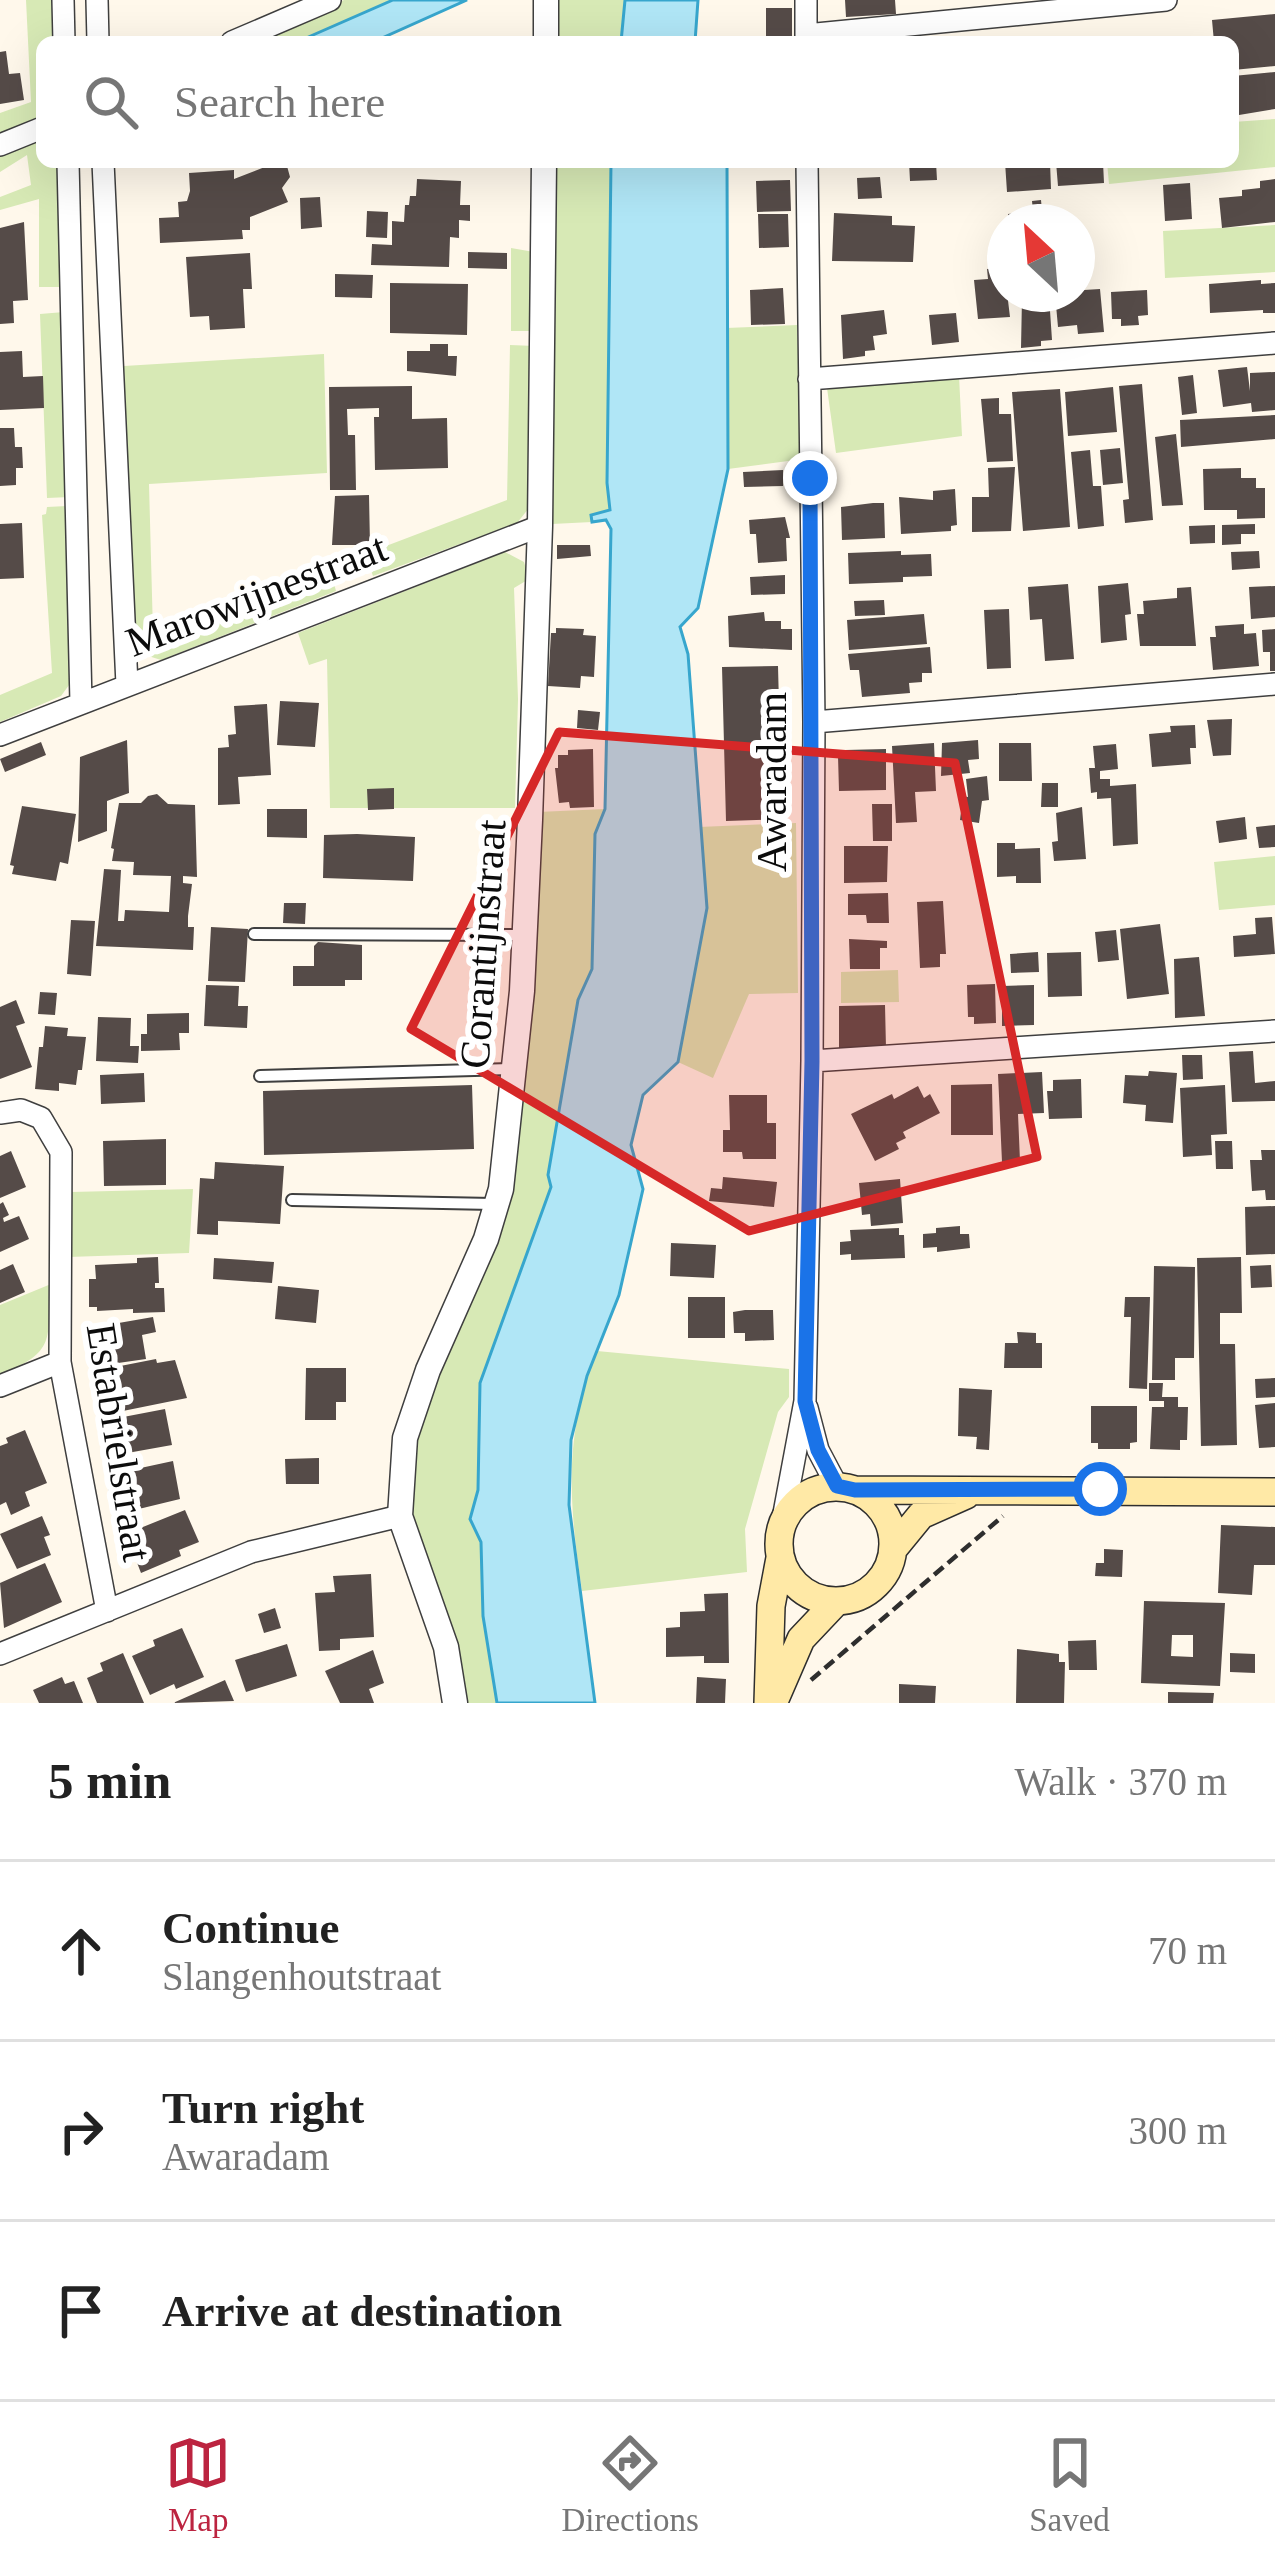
<!DOCTYPE html>
<html lang="en">
<head>
<meta charset="utf-8">
<style>
  :root { --surface:#fff; --page:#f6f6f6; --text:#222; --muted:#767676; --line:#e0e0e0; --accent:#bc2440 }
  body { margin:0; font-family:Georgia,serif; background:var(--page); color:var(--text) }
  .compass { position:absolute; left:987px; top:204px; width:108px; height:108px; border-radius:50%; background:var(--surface); box-shadow:0 12px 48px #0002; rotate:334deg }
  .stop { position:absolute; width:36px; height:36px; margin:-27px; border:9px solid #1a73e8; border-radius:50%; background:#fff }
  .stop.end { background:#1a73e8; border-color:#fff; box-shadow:0 3px 12px #0008 }
  .list { margin:0; padding:0; list-style:none }
  h2 { display:flex; justify-content:space-between; align-items:center; height:156px; margin:0; padding:0 48px; font-size:51px }
  h2 small { font-size:39px; font-weight:400; color:var(--muted) }
  .list li { display:grid; grid-template-columns:78px 1fr auto; gap:36px; align-items:center; box-sizing:border-box; height:180px; padding:0 48px; border-top:3px solid var(--line) }
  .list b { display:block; font-size:45px; white-space:nowrap }
  .list p { margin:0; font-size:39px; white-space:nowrap; color:var(--muted) }
  .list em { font-size:39px; font-style:normal; color:var(--muted) }
  .icon { flex:none; width:66px; height:66px; fill:none; stroke:currentColor; stroke-width:2; stroke-linecap:round; stroke-linejoin:round }
  .map { position:relative; flex:none; width:1275px; height:1703px; overflow:hidden }
  .search { position:absolute; background:var(--surface); box-shadow:0 12px 48px #0002; left:36px; right:36px; top:36px; height:132px; display:flex; align-items:center; gap:30px; box-sizing:border-box; padding:0 42px; border-radius:18px; color:var(--muted); font-size:45px }
  .sheet { height:696px; background:var(--surface) }
  nav { display:flex; justify-content:space-around; align-items:center; box-sizing:border-box; height:168px; border-top:3px solid var(--line); background:var(--surface); font-size:33px; color:var(--muted) }
  nav a { display:grid; justify-items:center; gap:6px }
  nav .on { color:var(--accent) }
  .map>svg:first-child { display:block }
  .green { fill:#d7e9b5 }
  .water { fill:#b0e6f6; stroke:#37a6cd; stroke-width:3 }
  .building { fill:#554b48; fill-rule:evenodd }
  .lines { fill:none; stroke-linecap:round; stroke-linejoin:round }
  .service-casing { stroke:#3f3f3f; stroke-width:14 }
  .minor-casing { stroke:#3f3f3f; stroke-width:24 }
  .tertiary-casing { stroke:#3f3f3f; stroke-width:27 }
  .secondary-casing { stroke:#2e2e2e; stroke-width:30 }
  .path { stroke:#2e2e2e; stroke-width:4.5; stroke-dasharray:12 6; stroke-linecap:butt }
  .service { stroke:#fff; stroke-width:10 }
  .minor { stroke:#fff; stroke-width:21 }
  .tertiary { stroke:#fff; stroke-width:24 }
  .secondary { stroke:#ffe9a6; stroke-width:27 }
  .route { stroke:#1a73e8; stroke-width:15 }
  .marked { fill:#d62828; fill-opacity:0.2; stroke:#d62828; stroke-width:9; stroke-linejoin:round }
  .labels { text-anchor:middle; stroke-width:12; stroke-linejoin:round; paint-order:stroke }
  .street-label { font-size:42px; fill:#0c0c0c; stroke:#fff }
</style>
</head>
<body>
<div class="map">
<svg width="1275" height="1703" viewBox="0 0 1275 1703">
  <rect width="100%" height="100%" fill="#fff8eb"/>
  <path class="green" d="M26 0H54L55 42H42V124L0 140V113L31 102Z
    M344 0H393L297 42H249Z
    M555 0H625L621 42H555Z
    M1275 119V167L1109 184 1107 162H1233V122Z
    M42 135V162H61L63 287H39V199L0 210V197L31 185 27 155 0 172V151Z
    M555 162H611L607 482 610 511 592 515V522L552 524Z
    M1275 225V272L1165 278 1163 231Z
    M511 248 534 252 533 331H511Z
    M64 312 70 497 47 498 40 314Z
    M797 325 803 459 728 469 726 328Z
    M510 345 535 346 529 508 517 523 373 576 365 554 507 500Z
    M324 354 327 473 149 484 153 632 329 565 336 591 161 660 142 654 135 646 124 366Z
    M959 376 962 436 836 453 827 388Z
    M67 506 72 681 61 696 0 722V695L52 673 42 515 46 514 47 507Z
    M505 552 524 562 529 579 514 588 518 699 515 808H330L327 659 309 665 298 633Z
    M605 809 595 834 592 969 578 1000 548 1175 551 1187 480 1383 478 1490 470 1519 481 1542 483 1616 497 1703H463L411 1508 412 1461 425 1405 488 1262 538 812Z
    M796 823 798 993 749 994 713 1078 678 1062 707 908 699 827Z
    M1275 856V905L1219 910 1214 862Z
    M898 970 899 1002 841 1003V972Z
    M193 1189 189 1253 68 1257 71 1192Z
    M51 1284C47 1341 57 1351 0 1375V1305Z
    M597 1351 789 1369V1397L778 1412 745 1529 747 1572 582 1591C569 1503 563 1436 597 1351Z"/>
  <path class="water" d="M393 0H467L373 42H297Z
    M625 0H698L695 42H621Z
    M611 162H727L728 469 698 608 680 627 688 654 707 908 678 1062 643 1095 631 1145 643 1189 619 1295 587 1376 571 1440 569 1505 595 1703H497L483 1616 481 1542 470 1519 478 1490 480 1383 551 1187 548 1175 578 1000 592 969 595 834 605 809 611 529 606 520 592 522 591 515 610 510 607 483Z"/>
  <path class="building" d="M845 0H895L896 14 846 17Z
    M766 8H792V42H766Z
    M1275 14V66L1233 70V42H1214L1212 20Z
    M6 51 9 74 20 73 24 100 0 104V52Z
    M1275 72V109L1233 116V76Z
    M909 162H936L937 180 910 181Z
    M1005 162H1050L1051 189 1007 192Z
    M1056 162H1103L1104 183 1058 186Z
    M275 163 287 166 290 177 282 188 288 202 250 217V230H242L243 239 160 243 159 218 179 217 178 202 187 201 190 191 189 173 234 170V179Z
    M880 177 882 198 858 199 857 178Z
    M417 179 461 181 460 205H470V221L459 220V238L450 237 449 267 371 265 372 244 392 245V221L404 222 405 205H409L410 196H416Z
    M1275 179V222L1222 228 1219 198 1242 196V190L1260 188V181Z
    M790 180 791 211 757 212 756 181Z
    M1190 183 1192 219 1165 221 1163 185Z
    M320 197 322 227 301 229 300 198Z
    M1041 200 1043 222H1009L1008 214 1033 211 1032 201Z
    M367 211 388 212 387 238 366 237Z
    M834 213 892 216V225L915 226 913 262 832 261Z
    M758 214H788L789 247 759 248Z
    M24 222 28 300 13 301 14 323 0 324V228Z
    M468 252 507 253V269L468 268Z
    M250 253 252 289H243L245 328 210 330 209 316 190 317 186 257Z
    M997 268V277L1005 276 1010 317 978 319 974 280 988 279 987 269Z
    M335 274 373 275 372 298 335 297Z
    M1261 280V284L1275 283V313H1263V310L1210 313 1209 284Z
    M390 283 468 284 467 335 390 333Z
    M1077 285H1084V290L1100 289 1104 332 1078 334 1077 325 1058 327 1055 294H1077Z
    M783 288 785 324 751 325 750 290Z
    M1147 290 1148 315 1138 316 1139 325 1121 326V319H1112L1111 292Z
    M1049 296 1052 340 1041 341V346L1021 348 1022 298Z
    M884 310 887 334 873 336 875 350 865 351V356L843 359 841 315Z
    M956 313 959 342 932 345 929 315Z
    M430 344H448V356H457L456 376 407 371V351H430Z
    M22 351 23 377 43 376 44 408 0 410V352Z
    M1247 367 1250 391V373L1275 372V410L1252 412 1251 403 1223 407 1218 370Z
    M1193 375 1197 413 1182 415 1178 377Z
    M1142 384 1153 520 1125 523 1123 500 1129 499 1119 386Z
    M412 386V419L447 418 448 468 375 470 374 417H379V408L347 409 348 435H355L356 490H330L329 387Z
    M1113 387 1117 432 1068 436 1065 392Z
    M1060 389 1070 527 1023 531 1012 392Z
    M999 398V414H1011L1013 461 987 462 981 399Z
    M1275 415V439L1181 447 1180 420Z
    M0 428H14L15 447H22L23 468H16V485L0 486Z
    M1176 434 1183 505 1162 506 1155 437Z
    M1120 448 1123 483 1103 485 1100 450Z
    M1090 450 1093 486H1101L1104 526 1078 529 1071 452Z
    M1015 467 1011 531 972 532V497H989L988 468Z
    M1241 468V478H1256V488H1265V518L1237 519V510H1204L1203 469Z
    M783 470V486L744 487 743 472Z
    M955 489 957 525 951 526V531L901 534 899 497 933 500V491Z
    M369 495 370 545H332L335 496Z
    M873 503H884L885 538 842 540 841 507Z
    M785 517 790 538H786L787 561 758 563 756 534H750L749 520Z
    M22 523 24 578 0 579V524Z
    M1255 524V534H1241V544L1222 545V525Z
    M1215 525V543L1190 544 1189 526Z
    M557 545H590L591 556 557 559Z
    M901 551V555L931 554 932 576 903 577V582L849 584 848 553Z
    M1259 551 1260 568 1232 570 1231 552Z
    M785 575V594L751 595 750 577Z
    M1128 583 1131 614 1125 615 1127 640 1101 643 1098 586Z
    M1068 584 1074 659 1045 661 1042 619 1030 620 1028 587Z
    M1275 586V617L1251 619 1249 587Z
    M1191 587 1196 646H1140L1137 614H1144L1143 601 1177 598V588Z
    M884 600 885 615 855 616 854 601Z
    M1009 609 1011 668 987 669 984 610Z
    M764 612 765 621H781V629H792V650L729 647 728 616Z
    M924 614 927 644 849 650 847 620Z
    M1244 624V634L1256 633 1259 666 1213 670 1210 637H1216L1215 626Z
    M556 628 584 629 583 635 596 636 594 677 581 676 580 688 548 686 551 633H556Z
    M1275 629V671H1270V652H1263L1262 630Z
    M930 647 932 673H922V682L909 683 910 693 862 697 859 670H850L848 654Z
    M778 666 782 819 726 821 722 667Z
    M280 701 319 703 315 747 277 745Z
    M267 704 271 775 238 777 240 804 218 805V748L229 747 228 735 236 734 234 706Z
    M578 710 600 712 598 730 577 728Z
    M1232 719 1231 755 1213 756 1207 720Z
    M1195 725 1196 748H1190L1191 764 1152 767 1149 734 1171 732 1170 726Z
    M127 740 129 793 107 801V831L78 842 80 757Z
    M978 740 979 759 968 760 970 773 941 776 942 743Z
    M41 742 46 755 5 772 0 759Z
    M934 743 936 791 915 792 917 822 896 823 892 746Z
    M999 743H1031L1032 781H999Z
    M1116 744 1118 769 1100 771V779H1110V786L1136 784 1138 844 1113 846 1111 798 1097 799V792L1091 793 1089 768H1095L1093 746Z
    M593 749 594 807 570 808 569 802 559 803 555 768H558V755H568V750Z
    M886 749V790L839 791 838 756H845V750Z
    M987 776 989 800 982 801 979 823 960 820 963 796 968 797 966 779Z
    M1042 783H1058V807H1041Z
    M394 788V809L368 810 367 789Z
    M157 794 168 804 195 805 197 877 183 876V883L192 884 188 916V927H194L193 950 96 946 104 869 121 870 118 921H124L125 910 169 912 171 876 133 875 134 862 112 861 114 849 111 848 119 803H141L148 796Z
    M872 804H892V841H873Z
    M22 806 76 814 68 864 60 862 56 881 12 874 14 866 10 865Z
    M1082 807 1086 859 1054 861 1052 842 1058 841 1056 813Z
    M267 809H307V838L267 837Z
    M1245 817 1247 839 1219 843 1216 821Z
    M1275 825V847L1259 848 1256 827Z
    M357 834 415 837 413 881 323 878 324 835Z
    M997 843H1015V849L1040 848 1041 883H1016V876L997 877Z
    M844 846H888L887 882 844 883Z
    M888 893 889 923H867L866 915H848V894Z
    M943 901 946 954H940V967L920 968 917 902Z
    M284 903H306L305 924 283 923Z
    M1272 917 1275 954 1234 957 1233 936 1256 934 1255 918Z
    M71 920 95 921 91 976 67 974Z
    M1160 924 1169 994 1127 999 1120 929Z
    M211 927 248 929 245 982 208 981Z
    M1116 930 1119 960 1098 962 1095 932Z
    M849 939 887 941V948H880V969H850Z
    M318 942 362 945V980H345V986H293V966H314V946Z
    M1038 952 1039 972 1011 973 1010 954Z
    M1081 952 1082 996 1048 997 1047 953Z
    M1199 957 1205 1016 1175 1018 1174 959Z
    M995 984 996 1023 974 1024V1017H968L967 985Z
    M206 985 239 986 238 1006H248L247 1028 204 1026Z
    M1034 985V1025L1002 1026V986Z
    M40 992 57 993 55 1015 38 1014Z
    M16 1000 25 1023 16 1026 32 1067 0 1079V1007Z
    M885 1005 886 1048 839 1049V1006Z
    M189 1013V1033H179L180 1050 141 1051V1034H147V1014Z
    M98 1017 131 1018 130 1046H139L138 1063 96 1061Z
    M45 1026 68 1028 67 1036 86 1037 82 1070H78L76 1085 59 1083V1091L35 1089 39 1047H43Z
    M1253 1051 1255 1083 1275 1081V1101L1232 1102 1229 1052Z
    M1182 1055H1202L1203 1079 1183 1080Z
    M1149 1071 1177 1073 1173 1123 1145 1121 1146 1105 1123 1103 1125 1075 1148 1076Z
    M1042 1072 1044 1113 1018 1114 1020 1161 1002 1162 998 1074Z
    M144 1073 145 1102 101 1104 100 1075Z
    M1081 1079 1082 1118 1049 1119 1047 1091H1053V1080Z
    M992 1084 993 1135H951V1085Z
    M472 1085 474 1149 264 1155 263 1091Z
    M1225 1085 1227 1134 1211 1135 1212 1155 1183 1157 1180 1088Z
    M918 1086 924 1098 930 1094 940 1113 903 1132 906 1138 896 1143 899 1149 875 1161 851 1114 892 1094 894 1099Z
    M729 1095H767V1123H776V1159H743L742 1152H723V1130H730Z
    M166 1139V1185L104 1186 103 1141Z
    M1215 1141H1232L1233 1169H1216Z
    M1261 1150H1275V1200H1266L1265 1190 1252 1191 1250 1160H1262Z
    M11 1151 26 1187 0 1198V1156Z
    M215 1162 284 1166 280 1224 218 1221V1235L197 1234 200 1178 214 1179Z
    M723 1177 777 1182 774 1207 709 1201 711 1188 722 1189Z
    M900 1179 903 1223 871 1226 870 1214 862 1215 859 1183Z
    M3 1202 9 1215 3 1218 4 1222 19 1216 29 1239 0 1252V1204Z
    M1275 1206V1254L1246 1255 1245 1207Z
    M960 1226V1234H969L970 1248 937 1252V1247L923 1248V1234L936 1233V1228Z
    M899 1228V1235H904L905 1258 851 1260V1254L840 1255V1242L851 1241 850 1230Z
    M671 1243 716 1245 714 1278 670 1276Z
    M158 1257 159 1283H155V1288H164L165 1312 133 1313V1309L97 1311V1307H89V1279H96L95 1265 137 1263V1258Z
    M1241 1257 1242 1313H1220V1344H1235L1237 1445 1201 1446 1197 1258Z
    M214 1258 274 1262 272 1283 213 1279Z
    M13 1264 25 1292 0 1303V1270Z
    M1271 1265 1272 1287 1251 1288 1250 1266Z
    M1154 1266 1195 1267 1194 1358H1175V1380H1152Z
    M278 1286 319 1290 316 1323 275 1319Z
    M688 1297H725V1338H688Z
    M1125 1297H1150L1147 1389 1129 1388 1131 1317H1124Z
    M745 1310H773L774 1340 745 1341V1333H734L733 1312Z
    M153 1317 156 1332 142 1335 146 1359 111 1364 110 1354 94 1356 90 1328Z
    M1017 1332 1036 1333V1343H1042V1368H1004L1005 1343H1018Z
    M156 1359 157 1363 175 1360 187 1398 113 1413 105 1369Z
    M306 1368H346V1402H336V1420H305Z
    M1275 1378V1397L1256 1398 1255 1379Z
    M1149 1383H1163L1162 1397H1178V1407H1188L1187 1440H1180V1450L1150 1449 1152 1407H1164V1401H1149Z
    M959 1388 992 1390 989 1450 976 1449 977 1437 958 1436Z
    M1275 1403V1447L1259 1448 1255 1405Z
    M1091 1406H1137V1442L1130 1443V1449H1098V1443H1091Z
    M165 1409 172 1445 116 1455 112 1430 119 1429 118 1418Z
    M25 1430 47 1483 25 1492 30 1506 11 1515 6 1502 0 1505V1446L8 1443 6 1438Z
    M319 1458V1484H286L285 1459Z
    M173 1461 180 1499 114 1515 108 1489 125 1485 122 1472Z
    M185 1510 199 1542 179 1550 181 1556 141 1573 131 1547 138 1544 133 1531Z
    M42 1516 50 1535 44 1537 51 1555 17 1569 0 1534Z
    M1221 1525 1275 1527V1565H1254L1252 1595 1218 1593Z
    M1104 1549 1123 1550 1122 1577 1095 1576 1096 1563H1104Z
    M45 1563 62 1602 4 1628 0 1583Z
    M371 1574 374 1637 340 1639V1650L319 1651 315 1593 335 1592 333 1576Z
    M728 1593 729 1663H704V1656L666 1657V1628L680 1627V1612L705 1611 704 1594Z
    M1144 1601 1225 1603 1220 1686 1141 1683ZM1172 1635H1193V1657L1171 1656Z
    M275 1608 281 1628 264 1633 258 1614Z
    M182 1628 204 1677 176 1689 174 1684 150 1695 132 1656 155 1646 153 1640Z
    M1096 1640 1097 1670H1069L1068 1641Z
    M287 1644 297 1676 246 1692 235 1660Z
    M1017 1649 1059 1654V1662H1065L1064 1703H1016Z
    M373 1650 384 1683 369 1689 374 1703H340L325 1671Z
    M123 1653 144 1703H97L87 1678 103 1671 100 1663Z
    M1230 1653 1255 1654V1673L1230 1672Z
    M62 1677 65 1684 74 1681 83 1703H39L33 1690Z
    M697 1677 726 1679 725 1703H696Z
    M225 1680 234 1701 173 1703Z
    M899 1684 936 1686 935 1703H899Z
    M1168 1692 1214 1693 1213 1703H1168Z"/>
  <g class="lines">
    <g class="service-casing">
      <path id="service" d="M254 934 525 935
        M260 1076 513 1069
        M292 1200 493 1204"/>
    </g>
    <g class="minor-casing">
      <path id="minor" d="M63 0 64 42
        M97 0 98 42
        M806 0V42
        M806 35 1166 0
        M232 42 330 0
        M0 145 42 128
        M68 162 81 703
        M103 162 127 685
        M809 379 1275 343
        M814 722 1275 684
        M0 735 540 526
        M812 1061 1275 1031
        M0 1113 21 1110 41 1118 61 1152 60 1362 107 1611
        M0 1386 60 1362
        M807 1408 818 1450 837 1486
        M782 1524 805 1401 812 1061 814 722 807 162
        M0 1654 251 1552 400 1516"/>
    </g>
    <g class="tertiary-casing">
      <path id="tertiary" d="M546 42V0
        M455 1703 446 1647 400 1516 405 1438 428 1370 486 1239 501 1189 522 991 530 820 540 526 544 162"/>
    </g>
    <g class="secondary-casing">
      <path id="secondary" d="M779 1544a57 57 0 1 1 114 0a57 57 0 1 1-114 0Z
        M855 1490 1275 1492
        M894 1548 921 1515 966 1495
        M775 1699 801 1639 836 1602
        M768 1703 771 1606 780 1558"/>
    </g>
    <path class="path" d="M811 1680 1003 1516"/>
    <use href="#service" class="service"/>
    <use href="#minor" class="minor"/>
    <use href="#tertiary" class="tertiary"/>
    <use href="#secondary" class="secondary"/>
  </g>
  <g class="lines">
    <path class="route" d="M810 478 812 1061 805 1401 818 1450 837 1486 855 1490 1100 1489"/>
  </g>
  <path class="marked" d="M559 732 955 763 1037 1157 749 1231 411 1029Z"/>
  <g class="labels">
    <g class="street-label">
      <text transform="translate(256 594) rotate(-21)" y="15">Marowijnestraat</text>
      <text transform="translate(771 782) rotate(-90)" y="15">Awaradam</text>
      <text transform="translate(482 944) rotate(-86)" y="15">Corantijnstraat</text>
      <text transform="translate(120 1442) rotate(81)" y="15">Estabrielstraat</text>
    </g>
  </g>
</svg>
<svg class="compass" viewBox="-18 -18 36 36"><path d="M0-13l5 13h-10z" fill="#e53935"/><path d="M0 13l5-13h-10z" fill="#767676"/></svg>
<div class="stop" style="left:1100px;top:1489px"></div>
<div class="stop end" style="left:810px;top:478px"></div>
<div class="search"><svg class="icon" aria-label="search" viewBox="0 0 24 24"><circle cx="10" cy="10" r="6"/><path d="M15 15l6 6"/></svg>Search here</div>
</div>
<section class="sheet">
<h2>5 min<small>Walk · 370 m</small></h2>
<ul class="list">
<li><svg class="icon" aria-label="ahead" viewBox="0 0 24 24"><path d="M12 20V5M6 11l6-6 6 6"/></svg><div><b>Continue</b><p>Slangenhoutstraat</p></div><em>70 m</em></li>
<li><svg class="icon" aria-label="right" viewBox="0 0 24 24"><path d="M7 20v-9h11M14 6l5 5-5 5"/></svg><div><b>Turn right</b><p>Awaradam</p></div><em>300 m</em></li>
<li><svg class="icon" aria-label="arrive" viewBox="0 0 24 24"><path d="M6 21V4h12l-3 4 3 4H6"/></svg><div><b>Arrive at destination</b></div></li>
</ul>
</section>
<nav>
<a class="on"><svg class="icon" aria-label="map" viewBox="0 0 24 24"><path d="M3 6l6-2 6 2 6-2v14l-6 2-6-2-6 2zM9 4v14M15 6v14"/></svg>Map</a>
<a><svg class="icon" aria-label="directions" viewBox="0 0 24 24"><path d="M12 3l9 9-9 9-9-9zM9 14v-3h6M13 9l2 2-2 2"/></svg>Directions</a>
<a><svg class="icon" aria-label="saved" viewBox="0 0 24 24"><path d="M7 4h10v16l-5-4-5 4z"/></svg>Saved</a>
</nav>
</body>
</html>
